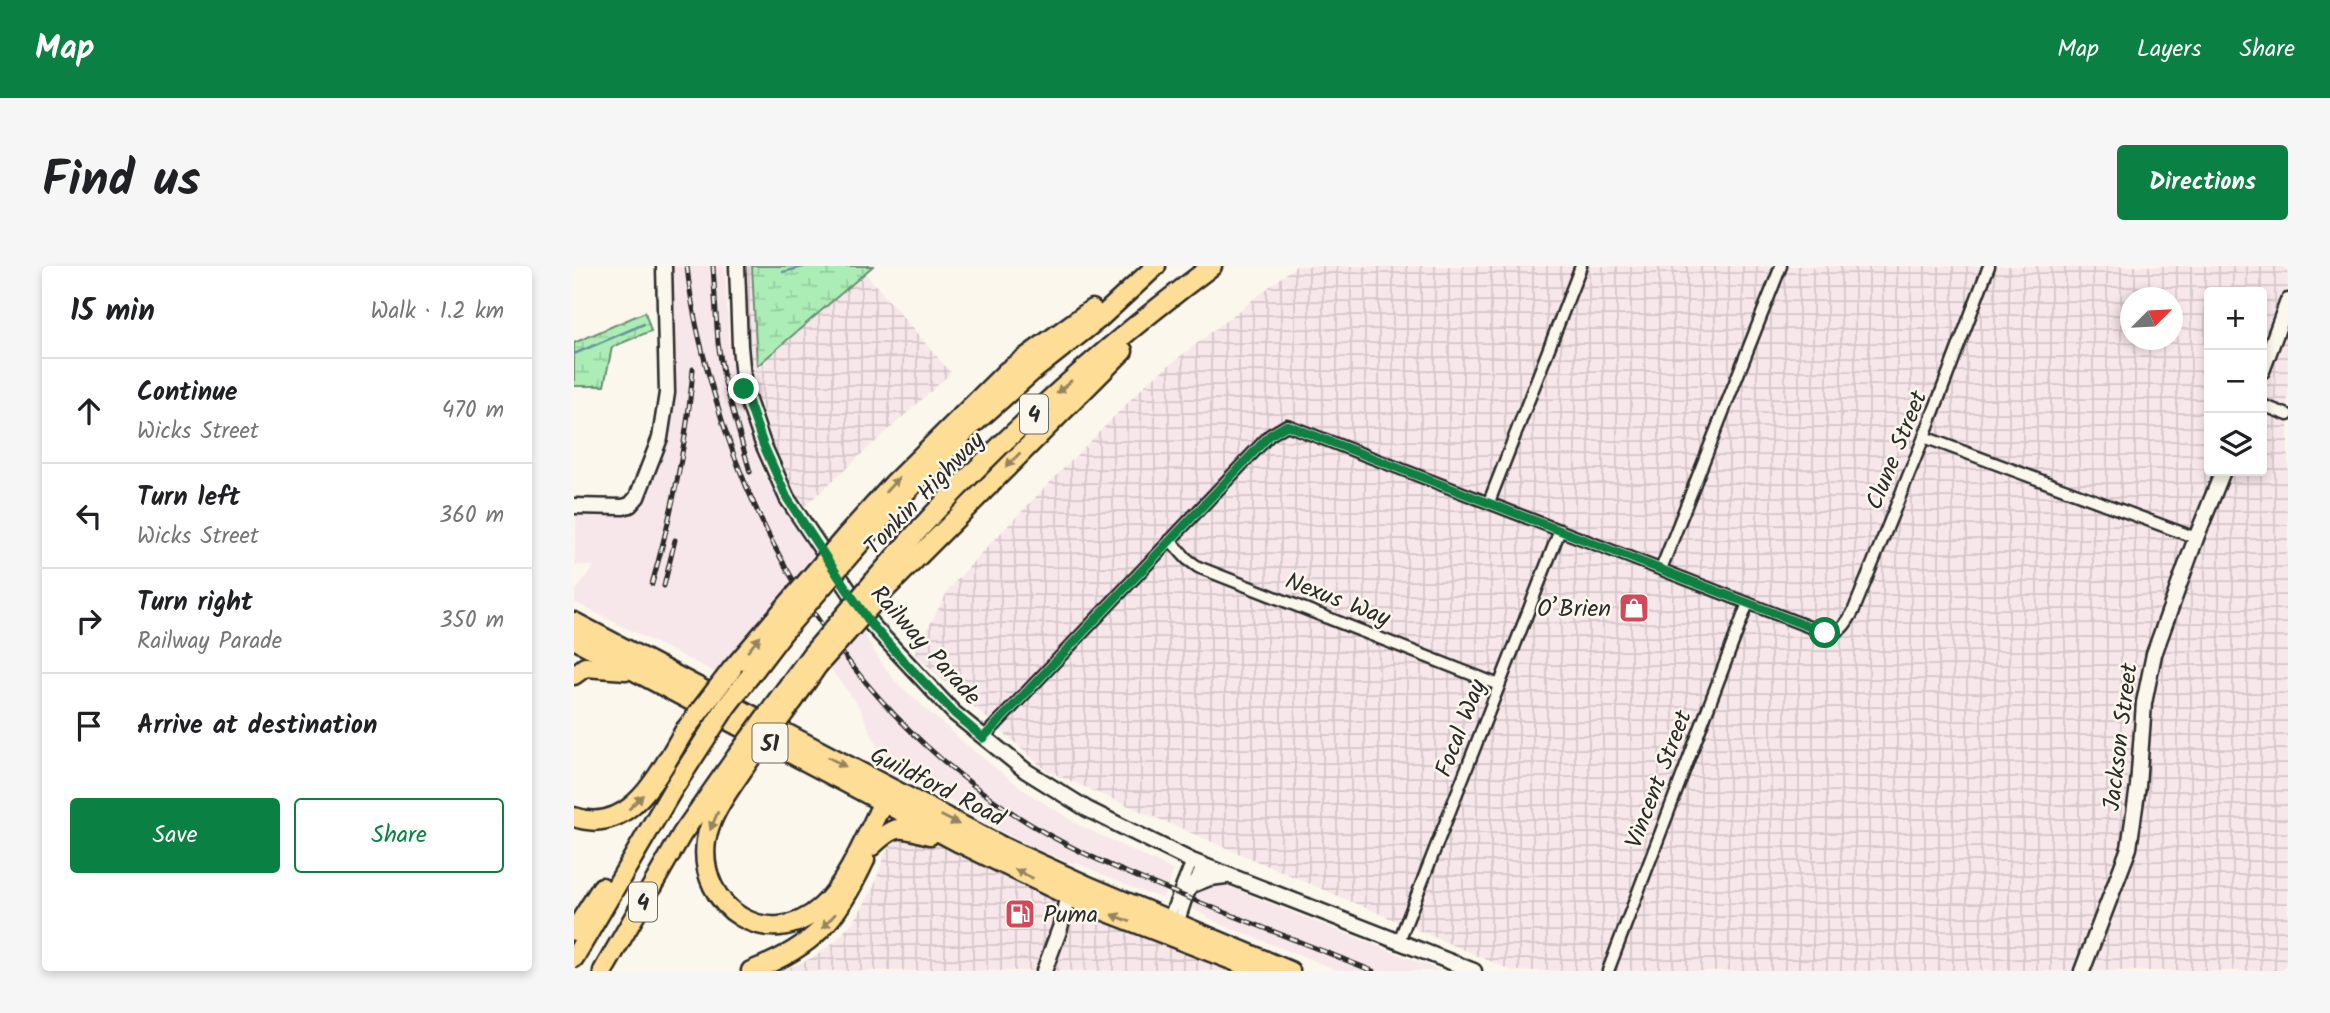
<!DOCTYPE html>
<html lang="en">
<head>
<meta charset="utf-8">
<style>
  :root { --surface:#fff; --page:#f6f6f6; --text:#202124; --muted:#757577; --line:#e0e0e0; --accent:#0b8043 }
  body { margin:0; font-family:Kalam,sans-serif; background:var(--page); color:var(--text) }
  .controls { position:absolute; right:21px; top:21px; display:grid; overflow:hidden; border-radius:7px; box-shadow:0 4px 10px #0003 }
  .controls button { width:63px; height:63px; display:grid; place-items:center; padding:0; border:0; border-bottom:2px solid var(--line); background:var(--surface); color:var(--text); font:35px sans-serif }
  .compass { position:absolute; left:1546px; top:21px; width:63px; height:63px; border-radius:50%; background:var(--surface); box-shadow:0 4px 10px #0003; rotate:66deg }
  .stop { position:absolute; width:21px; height:21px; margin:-16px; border:5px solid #0b8043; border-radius:50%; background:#fff }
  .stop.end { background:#0b8043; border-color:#fff; box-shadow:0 2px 7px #0008 }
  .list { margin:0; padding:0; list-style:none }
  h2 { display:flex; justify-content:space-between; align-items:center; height:91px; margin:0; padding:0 28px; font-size:30px }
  h2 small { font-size:23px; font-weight:400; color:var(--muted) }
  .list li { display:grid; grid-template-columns:46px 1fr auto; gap:21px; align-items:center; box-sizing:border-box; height:105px; padding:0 28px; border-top:2px solid var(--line) }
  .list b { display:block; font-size:26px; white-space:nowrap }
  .list p { margin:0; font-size:23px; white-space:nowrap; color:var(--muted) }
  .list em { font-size:23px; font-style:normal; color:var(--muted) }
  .actions { display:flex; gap:14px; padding:21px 28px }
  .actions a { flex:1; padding:16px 0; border:2px solid var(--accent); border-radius:7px; text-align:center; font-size:24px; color:var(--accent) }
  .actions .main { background:var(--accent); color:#fff }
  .icon { flex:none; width:38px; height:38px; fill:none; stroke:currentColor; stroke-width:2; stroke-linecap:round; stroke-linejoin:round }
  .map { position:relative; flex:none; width:1714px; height:705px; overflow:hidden; border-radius:7px }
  header { display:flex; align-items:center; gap:42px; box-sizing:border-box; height:98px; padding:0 35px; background:var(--accent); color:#fff }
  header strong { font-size:33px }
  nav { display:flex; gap:38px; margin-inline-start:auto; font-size:24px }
  .intro { display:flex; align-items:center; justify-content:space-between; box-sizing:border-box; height:168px; padding:0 42px }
  h1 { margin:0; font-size:49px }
  .button { padding:18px 32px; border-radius:7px; background:var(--accent); color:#fff; font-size:24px; font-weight:700 }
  main { display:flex; gap:42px; padding:0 42px }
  aside { flex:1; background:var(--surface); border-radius:7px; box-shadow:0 4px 10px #0003 }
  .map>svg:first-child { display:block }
  .built { fill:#f8e7ea }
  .industrial { fill:url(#industrial-grid); fill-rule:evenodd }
  .wetland { fill:url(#wetland-marsh); stroke:#6c8c70; stroke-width:2 }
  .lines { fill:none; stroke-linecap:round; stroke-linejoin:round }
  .stream { stroke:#65959c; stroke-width:2.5 }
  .street-casing { stroke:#2b2b2b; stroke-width:15 }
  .secondary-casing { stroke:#2b2b2b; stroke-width:19 }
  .highway-casing { stroke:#2b2b2b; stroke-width:23 }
  .street { stroke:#fbf7ec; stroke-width:10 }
  .secondary { stroke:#fbf7ec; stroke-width:14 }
  .highway { stroke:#fedd96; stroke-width:18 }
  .rail-casing { stroke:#2b2b2b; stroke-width:5 }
  .rail { stroke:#fbf7ec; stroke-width:2.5; stroke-dasharray:8; stroke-linecap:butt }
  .highway-bridge-casing { stroke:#2b2b2b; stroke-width:23; stroke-linecap:butt }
  .highway-bridge { stroke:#fedd96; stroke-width:18 }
  .oneway { fill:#948460 }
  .route { stroke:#0b8043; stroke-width:9 }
  .labels { text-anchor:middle; stroke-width:5; stroke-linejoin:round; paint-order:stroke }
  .shield { fill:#fbf7ec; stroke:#696865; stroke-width:2 }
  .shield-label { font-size:23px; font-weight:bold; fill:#2b2b2b }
  .street-label { font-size:24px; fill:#2b2b2b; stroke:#fbf7ec }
  .poi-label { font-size:24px; fill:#2b2b2b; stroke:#fbf7ec; text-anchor:end }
</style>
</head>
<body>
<header>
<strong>Map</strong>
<nav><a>Map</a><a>Layers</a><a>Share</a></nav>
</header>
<div class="intro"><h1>Find us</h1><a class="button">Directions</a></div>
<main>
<aside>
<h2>15 min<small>Walk · 1.2 km</small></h2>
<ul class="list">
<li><svg class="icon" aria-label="ahead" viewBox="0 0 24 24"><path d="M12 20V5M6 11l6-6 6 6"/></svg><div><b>Continue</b><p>Wicks Street</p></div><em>470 m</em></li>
<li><svg class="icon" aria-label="left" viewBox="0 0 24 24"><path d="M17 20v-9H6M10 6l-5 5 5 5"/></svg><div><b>Turn left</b><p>Wicks Street</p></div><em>360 m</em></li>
<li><svg class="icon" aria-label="right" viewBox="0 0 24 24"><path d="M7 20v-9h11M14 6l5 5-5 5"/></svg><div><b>Turn right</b><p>Railway Parade</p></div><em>350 m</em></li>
<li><svg class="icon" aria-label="arrive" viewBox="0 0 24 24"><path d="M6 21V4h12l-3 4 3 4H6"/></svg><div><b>Arrive at destination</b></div></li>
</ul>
<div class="actions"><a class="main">Save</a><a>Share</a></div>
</aside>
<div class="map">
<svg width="1714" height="705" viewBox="0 0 1714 705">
  <defs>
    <pattern id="industrial-grid" width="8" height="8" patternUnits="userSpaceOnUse" patternTransform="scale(1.75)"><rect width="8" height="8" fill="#f8e7ea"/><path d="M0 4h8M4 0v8" fill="none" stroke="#d5c6c9"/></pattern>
    <pattern id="wetland-marsh" width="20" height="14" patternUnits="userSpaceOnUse" patternTransform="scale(1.75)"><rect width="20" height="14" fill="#acedb6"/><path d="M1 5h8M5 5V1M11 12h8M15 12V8" fill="none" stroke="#94cb9d"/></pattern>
  </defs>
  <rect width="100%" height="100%" fill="#fbf7ec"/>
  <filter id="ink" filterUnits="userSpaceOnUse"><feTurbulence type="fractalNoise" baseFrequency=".0143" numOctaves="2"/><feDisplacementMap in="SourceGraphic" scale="14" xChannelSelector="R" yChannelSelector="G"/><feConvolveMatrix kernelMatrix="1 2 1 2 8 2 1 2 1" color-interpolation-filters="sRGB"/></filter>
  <g filter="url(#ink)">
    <path class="built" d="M95 0H151L155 80 165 138 191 211 248 303 154 413 0 336V327L20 300 0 299 3 246H55L74 225 98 153Z
      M287 363 308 398 321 415 395 481 450 524 503 558 599 604 589 632 571 627 501 596 500 598 460 582 432 568 333 509 318 498 304 483 285 440 255 401Z
      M646 616 680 631 867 705H766L648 659 616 641 623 623Z"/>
    <path class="industrial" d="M163 0H299L291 7 377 107 223 247 171 128Z
      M722 0H1714V705H939L473 505 340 388 375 323 408 286 575 115ZM1635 26H1688V205H1635ZM1556 32H1598V74H1556Z
      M331 567 386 577 686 705H207L240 691 262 675 282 652 300 621 311 586 325 571Z"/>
    <path class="wetland" d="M178 0H299L183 100Z
      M71 46 77 65 38 81 30 120H0V77Z"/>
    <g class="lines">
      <path class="stream" d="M209 6 233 0
        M0 88 70 58"/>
      <g class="street-casing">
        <path id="street" d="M1688 139 1714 149
          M1350 171 1622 272
          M915 236 1007 0
          M596 274 613 293 624 301 925 419
          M1087 303 1207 0
          M409 472 696 169 713 159 1251 367C1267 368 1271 359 1279 346L1350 171 1415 0
          M593 656 618 595
          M603 661 613 631 629 599
          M825 675 986 264
          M1034 705 1174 337"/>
      </g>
      <g class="secondary-casing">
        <path id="secondary" d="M163 0 166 80 170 123 189 178 213 232 298 359 380 447 452 505 513 543 557 565 618 595 900 705
          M1688 105 1714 35
          M0 240 49 241 56 239 63 231 86 172 93 127 90 0
          M618 619 636 612 652 610
          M470 705 486 662 496 620
          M1508 705 1555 582 1564 520 1570 437 1580 388 1622 272 1649 205"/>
      </g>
      <g class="highway-casing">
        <path id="highway" d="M272 270 319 218 433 105 518 43
          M280 284 327 231 394 163 459 105 526 52 582 0
          M300 315C399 197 515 92 638 0
          M309 326 549 85
          M0 356 429 581 512 619 716 705
          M0 373 386 577 505 635 686 705
          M158 403 200 354
          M0 409 11 401 52 404
          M176 410 211 364
          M208 428 237 389
          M220 434 244 399
          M174 496C159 519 136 547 132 575 123 642 195 688 247 641 275 616 296 560 314 526
          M0 551C58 571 87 503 111 464
          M298 580C322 557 325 561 356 569
          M0 665 28 621
          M0 692 99 523 132 472
          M29 705 108 568 162 491
          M177 705C240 681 263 654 291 594"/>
      </g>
      <use href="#street" class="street"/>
      <use href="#secondary" class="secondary"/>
      <use href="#highway" class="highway"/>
      <g class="rail-casing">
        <path id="rail" d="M113 0C117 42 127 83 139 124 190 308 306 473 473 568 518 593 565 612 612 631 675 656 737 680 799 705
          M139 0 144 77 150 113 176 206
          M78 318C98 247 113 177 119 103
          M90 320 101 274"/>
      </g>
      <use href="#rail" class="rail"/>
      <g class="highway-bridge-casing">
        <path id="highway-bridge" d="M200 354 272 270
          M211 364 280 284
          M237 389 300 315
          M244 399 309 326
          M111 464 158 403
          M132 472 152 441 176 410
          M162 491 208 428
          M174 496 220 434"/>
      </g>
      <use href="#highway-bridge" class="highway-bridge"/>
    </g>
    <defs><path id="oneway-solid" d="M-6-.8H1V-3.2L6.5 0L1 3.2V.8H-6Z" transform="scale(1.75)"/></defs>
    <g class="oneway">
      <use href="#oneway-solid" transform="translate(490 121) rotate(139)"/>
      <use href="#oneway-solid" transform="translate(439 194) rotate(135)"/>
      <use href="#oneway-solid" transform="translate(318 219) rotate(-47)"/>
      <use href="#oneway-solid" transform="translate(180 378) rotate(-50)"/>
      <use href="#oneway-solid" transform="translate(263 496) rotate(28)"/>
      <use href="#oneway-solid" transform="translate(62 536) rotate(-45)"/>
      <use href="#oneway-solid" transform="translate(376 554) rotate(27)"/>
      <use href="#oneway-solid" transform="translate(140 555) rotate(113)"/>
      <use href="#oneway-solid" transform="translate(450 608) rotate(-154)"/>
      <use href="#oneway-solid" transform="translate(547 652) rotate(-158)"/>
      <use href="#oneway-solid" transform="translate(255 655) rotate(131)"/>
    </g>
  </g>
  <g class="lines" filter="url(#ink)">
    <path class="route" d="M170 123 189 178 213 232 274 325 298 359 327 392 380 447 409 472 696 169 713 159 1251 367"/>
  </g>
  <defs>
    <g id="shop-square" transform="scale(1.575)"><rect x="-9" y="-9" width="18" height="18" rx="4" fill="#d1495b" stroke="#fbf7ec"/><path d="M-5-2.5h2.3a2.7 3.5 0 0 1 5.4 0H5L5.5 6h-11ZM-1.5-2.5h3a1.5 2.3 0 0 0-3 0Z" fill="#fff"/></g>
    <g id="fuel-square" transform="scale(1.575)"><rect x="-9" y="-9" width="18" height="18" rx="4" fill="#d1495b" stroke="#fbf7ec"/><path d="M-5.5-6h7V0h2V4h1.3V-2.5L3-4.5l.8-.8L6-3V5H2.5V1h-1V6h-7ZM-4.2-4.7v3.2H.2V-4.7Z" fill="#fff"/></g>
  </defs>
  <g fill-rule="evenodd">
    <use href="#shop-square" x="1060" y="342"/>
    <use href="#fuel-square" x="446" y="648"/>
  </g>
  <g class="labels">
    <g class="shield">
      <rect x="446" y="128.5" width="28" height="39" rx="5"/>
      <rect x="178.5" y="457.5" width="35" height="39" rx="5"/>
      <rect x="55" y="616.5" width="28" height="39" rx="5"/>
    </g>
    <g class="shield-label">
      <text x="460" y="156">4</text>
      <text x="196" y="485">51</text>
      <text x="69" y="644">4</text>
    </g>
    <g class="street-label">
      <text transform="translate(1322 184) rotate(-68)" y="8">Clune Street</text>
      <text transform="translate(350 227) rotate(-46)" y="8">Tonkin Highway</text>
      <text transform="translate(764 333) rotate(21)" y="8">Nexus Way</text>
      <text transform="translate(352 379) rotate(48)" y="8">Railway Parade</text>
      <text transform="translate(886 462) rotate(-69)" y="8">Focal Way</text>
      <text transform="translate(1546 471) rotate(-83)" y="8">Jackson Street</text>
      <text transform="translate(1084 513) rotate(-69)" y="8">Vincent Street</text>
      <text transform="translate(364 520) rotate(27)" y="8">Guildford Road</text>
    </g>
    <g class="poi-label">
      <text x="1037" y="350">O’Brien</text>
      <text x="469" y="656" text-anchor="start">Puma</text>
    </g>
  </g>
</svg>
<div class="controls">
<button>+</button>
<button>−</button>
<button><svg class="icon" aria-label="layers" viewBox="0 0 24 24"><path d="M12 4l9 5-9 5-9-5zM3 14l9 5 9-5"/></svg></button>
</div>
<svg class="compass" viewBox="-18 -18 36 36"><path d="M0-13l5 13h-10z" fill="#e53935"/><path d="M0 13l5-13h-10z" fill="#757577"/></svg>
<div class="stop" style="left:1251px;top:367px"></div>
<div class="stop end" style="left:170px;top:123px"></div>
</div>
</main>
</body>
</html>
